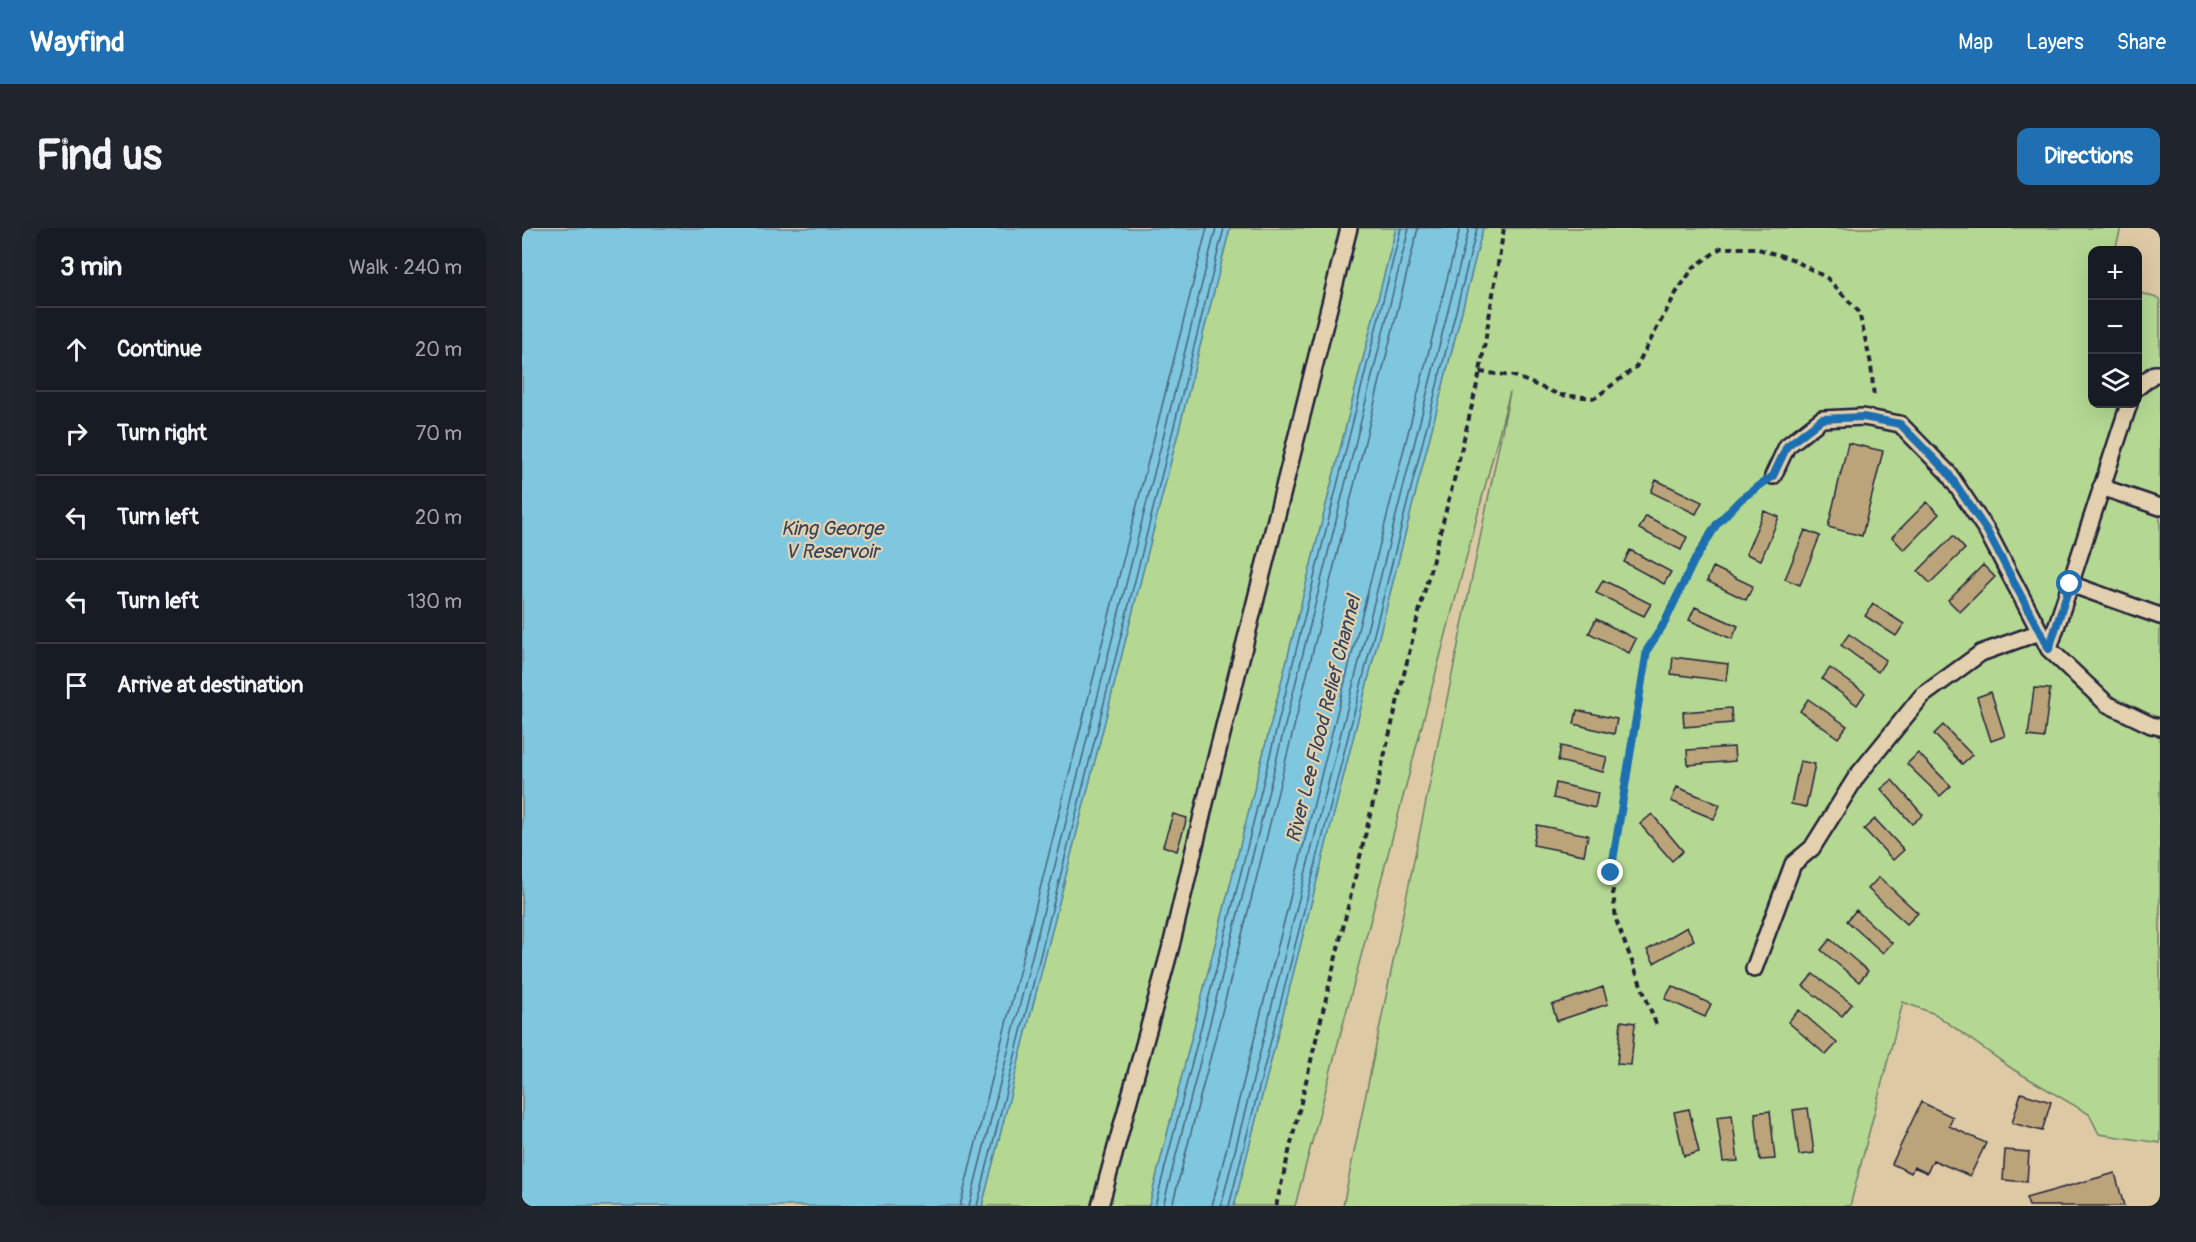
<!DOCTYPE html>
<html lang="en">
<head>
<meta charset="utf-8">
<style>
  :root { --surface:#171b24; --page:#20242c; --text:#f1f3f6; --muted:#9ea1a6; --line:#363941; --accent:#1f6fb2 }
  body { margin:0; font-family:Pangolin,sans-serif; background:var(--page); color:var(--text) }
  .controls { position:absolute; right:18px; top:18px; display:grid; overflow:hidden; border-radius:12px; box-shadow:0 6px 24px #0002 }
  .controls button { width:54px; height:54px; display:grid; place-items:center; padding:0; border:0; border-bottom:2px solid var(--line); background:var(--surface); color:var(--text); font:30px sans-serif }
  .stop { position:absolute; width:18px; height:18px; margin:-14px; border:4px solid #1f6fb2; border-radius:50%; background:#fff }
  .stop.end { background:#1f6fb2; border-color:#fff; box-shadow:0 2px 6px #0008 }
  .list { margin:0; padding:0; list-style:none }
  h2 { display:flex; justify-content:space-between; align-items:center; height:78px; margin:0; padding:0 24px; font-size:26px }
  h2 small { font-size:20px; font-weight:400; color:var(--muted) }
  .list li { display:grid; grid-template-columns:39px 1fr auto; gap:18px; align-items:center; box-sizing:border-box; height:84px; padding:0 24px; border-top:2px solid var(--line) }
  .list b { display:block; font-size:22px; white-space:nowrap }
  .list em { font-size:20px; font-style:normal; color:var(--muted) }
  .icon { flex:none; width:33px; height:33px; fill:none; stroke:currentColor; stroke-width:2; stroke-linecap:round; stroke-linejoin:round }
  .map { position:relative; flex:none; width:1638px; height:978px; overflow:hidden; border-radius:12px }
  header { display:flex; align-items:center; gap:36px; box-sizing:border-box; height:84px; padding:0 30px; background:var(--accent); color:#fff }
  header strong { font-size:28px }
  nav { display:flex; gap:33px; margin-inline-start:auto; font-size:21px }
  .intro { display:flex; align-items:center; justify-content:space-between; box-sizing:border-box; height:144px; padding:0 36px }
  h1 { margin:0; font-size:42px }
  .button { padding:15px 27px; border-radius:12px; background:var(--accent); color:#fff; font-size:21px; font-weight:700 }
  main { display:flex; gap:36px; padding:0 36px }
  aside { flex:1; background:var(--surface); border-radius:12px; box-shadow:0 6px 24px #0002 }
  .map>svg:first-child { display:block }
  .green { fill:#b4d892; stroke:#6b7d66; stroke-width:1.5 }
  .water { fill:#7ec7df; stroke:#59859d; stroke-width:1.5 }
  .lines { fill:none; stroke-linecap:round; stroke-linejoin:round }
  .shore { stroke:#47647d; stroke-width:1.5 }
  .building { fill:#bba37a; stroke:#22223b; stroke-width:1.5 }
  .service-casing { stroke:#22223b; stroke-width:20 }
  .path { stroke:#22223b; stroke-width:4; stroke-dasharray:6 4.5; stroke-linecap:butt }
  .service { stroke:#e3d0ae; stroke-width:15 }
  .route { stroke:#1f6fb2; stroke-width:8 }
  .labels { text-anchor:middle; stroke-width:4.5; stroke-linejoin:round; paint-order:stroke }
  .water-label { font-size:20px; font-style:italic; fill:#34435c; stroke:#e3d0ae }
</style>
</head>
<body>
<header>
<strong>Wayfind</strong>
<nav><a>Map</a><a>Layers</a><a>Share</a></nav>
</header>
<div class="intro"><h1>Find us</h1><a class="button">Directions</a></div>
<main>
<aside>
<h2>3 min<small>Walk · 240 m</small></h2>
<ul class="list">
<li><svg class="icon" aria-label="ahead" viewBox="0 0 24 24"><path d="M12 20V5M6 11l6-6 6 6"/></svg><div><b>Continue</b></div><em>20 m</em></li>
<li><svg class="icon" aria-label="right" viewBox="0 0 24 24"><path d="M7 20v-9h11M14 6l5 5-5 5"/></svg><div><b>Turn right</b></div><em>70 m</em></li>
<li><svg class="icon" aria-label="left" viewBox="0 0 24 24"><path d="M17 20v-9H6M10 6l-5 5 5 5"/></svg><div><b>Turn left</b></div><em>20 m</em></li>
<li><svg class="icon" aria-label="left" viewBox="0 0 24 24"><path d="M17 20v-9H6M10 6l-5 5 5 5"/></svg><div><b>Turn left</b></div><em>130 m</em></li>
<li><svg class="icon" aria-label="arrive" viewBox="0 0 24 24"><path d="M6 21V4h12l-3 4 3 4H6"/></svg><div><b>Arrive at destination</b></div></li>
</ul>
</aside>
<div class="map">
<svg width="1638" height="978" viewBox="0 0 1638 978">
  <rect width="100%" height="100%" fill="#dec9a5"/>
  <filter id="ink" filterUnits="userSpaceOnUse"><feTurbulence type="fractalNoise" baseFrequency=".0167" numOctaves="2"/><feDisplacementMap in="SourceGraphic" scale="12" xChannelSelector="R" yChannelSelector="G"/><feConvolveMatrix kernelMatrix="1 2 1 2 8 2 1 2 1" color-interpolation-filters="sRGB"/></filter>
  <g filter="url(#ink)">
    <path class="green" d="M708 0H874L627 978H460Z
      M961 0H1599L1593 22H1570V176H1616V64L1638 71V915L1577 906 1567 886 1492 842 1413 786 1381 774 1328 978H821L988 164 773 978H712Z"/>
    <path class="water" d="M0 0H708L460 978H0Z
      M874 0H961L712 978H627Z"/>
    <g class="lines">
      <path class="shore" d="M438 978 685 0
        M447 978 694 0
        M455 978 702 0
        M633 978 714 664 879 0
        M641 978 721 666 887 0
        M650 978 730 668 896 0
        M690 978 938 0
        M699 978 947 0
        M707 978 955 0"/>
    </g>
    <path class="building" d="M1326 215 1361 223 1340 308 1306 299Z
      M1134 252 1180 274 1174 286 1129 264Z
      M1405 274 1417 286 1382 322 1370 309Z
      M1242 283 1257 289 1239 332 1224 326Z
      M1124 288 1165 309 1159 322 1117 301Z
      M1283 302 1298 308 1278 357 1263 351Z
      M1431 308 1443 321 1408 355 1396 343Z
      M1108 322 1149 344 1142 356 1102 334Z
      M1461 337 1473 349 1438 384 1426 372Z
      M1191 339 1231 358 1224 372 1185 353Z
      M1081 352 1129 376 1122 388 1074 365Z
      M1351 376 1382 396 1374 408 1343 388Z
      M1173 379 1216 398 1210 411 1167 392Z
      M1074 391 1114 411 1107 425 1067 405Z
      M1327 406 1364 432 1356 444 1319 417Z
      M1151 429 1206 436 1204 453 1149 446Z
      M1308 440 1343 465 1335 477 1300 451Z
      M1512 460 1528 461 1522 510 1506 508Z
      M1469 464 1483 508 1469 513 1455 469Z
      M1286 471 1325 498 1316 510 1278 483Z
      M1209 480 1210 495 1162 499 1161 484Z
      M1055 482 1095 491 1092 506 1052 496Z
      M1421 497 1450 527 1440 536 1412 506Z
      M1039 518 1085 529 1081 544 1036 533Z
      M1212 519 1213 533 1166 537 1165 522Z
      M1396 525 1429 558 1418 568 1385 536Z
      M1278 533 1293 536 1284 579 1269 576Z
      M1370 552 1401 587 1390 596 1359 561Z
      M1034 555 1076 565 1073 580 1031 570Z
      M1155 559 1198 577 1192 591 1149 573Z
      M651 586 665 590 655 623 641 618Z
      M1130 586 1161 623 1150 633 1118 596Z
      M1353 591 1382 622 1371 632 1342 601Z
      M1015 597 1066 607 1062 627 1011 617Z
      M1357 649 1396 685 1385 696 1346 661Z
      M1334 682 1370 715 1361 725 1325 693Z
      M1165 699 1172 712 1132 735 1125 722Z
      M1308 711 1346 743 1337 754 1299 722Z
      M1291 746 1330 776 1320 788 1281 758Z
      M1150 758 1189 776 1183 789 1143 771Z
      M1081 759 1086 776 1035 793 1030 777Z
      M1277 782 1315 815 1304 827 1266 794Z
      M1099 793 1113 795 1109 837 1095 836Z
      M1499 865 1529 874 1520 903 1490 895Z
      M1399 874 1431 889 1427 898 1464 915 1448 948 1411 932 1405 945 1392 939 1389 945 1370 936Z
      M1286 880 1292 925 1277 927 1271 882Z
      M1167 881 1177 924 1162 928 1152 884Z
      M1248 883 1253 931 1238 932 1233 885Z
      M1210 887 1216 933 1201 934 1195 889Z
      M1483 922 1507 924 1505 954 1481 952Z
      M1593 945 1602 978H1507L1504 970Z"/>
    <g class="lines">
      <g class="service-casing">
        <path id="service" d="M1616 159 1632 146H1638
          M1251 248 1265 218 1300 191 1341 189 1378 196 1426 245 1465 303 1527 421 1585 476 1629 497 1638 499
          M1579 259 1638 279
          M1548 356 1638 388
          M1527 421 1607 176
          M1232 741 1271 636 1290 620 1335 548 1400 468 1459 425 1518 404
          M578 978 649 718 689 550 827 0"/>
      </g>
      <path class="path" d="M958 144 992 148 1038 167 1073 170 1114 139 1154 65 1172 39 1199 20H1233L1270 31 1305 50 1337 84 1349 136 1352 170
        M1134 796 1094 692 1089 645 1125 422C1151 381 1166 334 1194 296 1205 282 1221 270 1236 259
        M754 978 895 392 932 252 958 144 982 0"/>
      <use href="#service" class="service"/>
    </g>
  </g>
  <g class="lines" filter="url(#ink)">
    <path class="route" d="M1089 645 1125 422 1142 396 1171 335 1195 296 1219 271 1251 248 1265 218 1300 191 1341 189 1378 196 1426 245 1465 303 1527 421 1548 356"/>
  </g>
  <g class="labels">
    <g class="water-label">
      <text x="310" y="307">King George<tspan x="310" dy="23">V Reservoir</tspan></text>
      <text transform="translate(801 491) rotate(-76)" y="7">River Lee Flood Relief Channel</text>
    </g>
  </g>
</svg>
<div class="controls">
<button>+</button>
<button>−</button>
<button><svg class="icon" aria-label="layers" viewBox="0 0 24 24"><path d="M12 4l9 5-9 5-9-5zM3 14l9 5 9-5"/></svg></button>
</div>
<div class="stop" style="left:1548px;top:356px"></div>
<div class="stop end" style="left:1089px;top:645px"></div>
</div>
</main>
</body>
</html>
